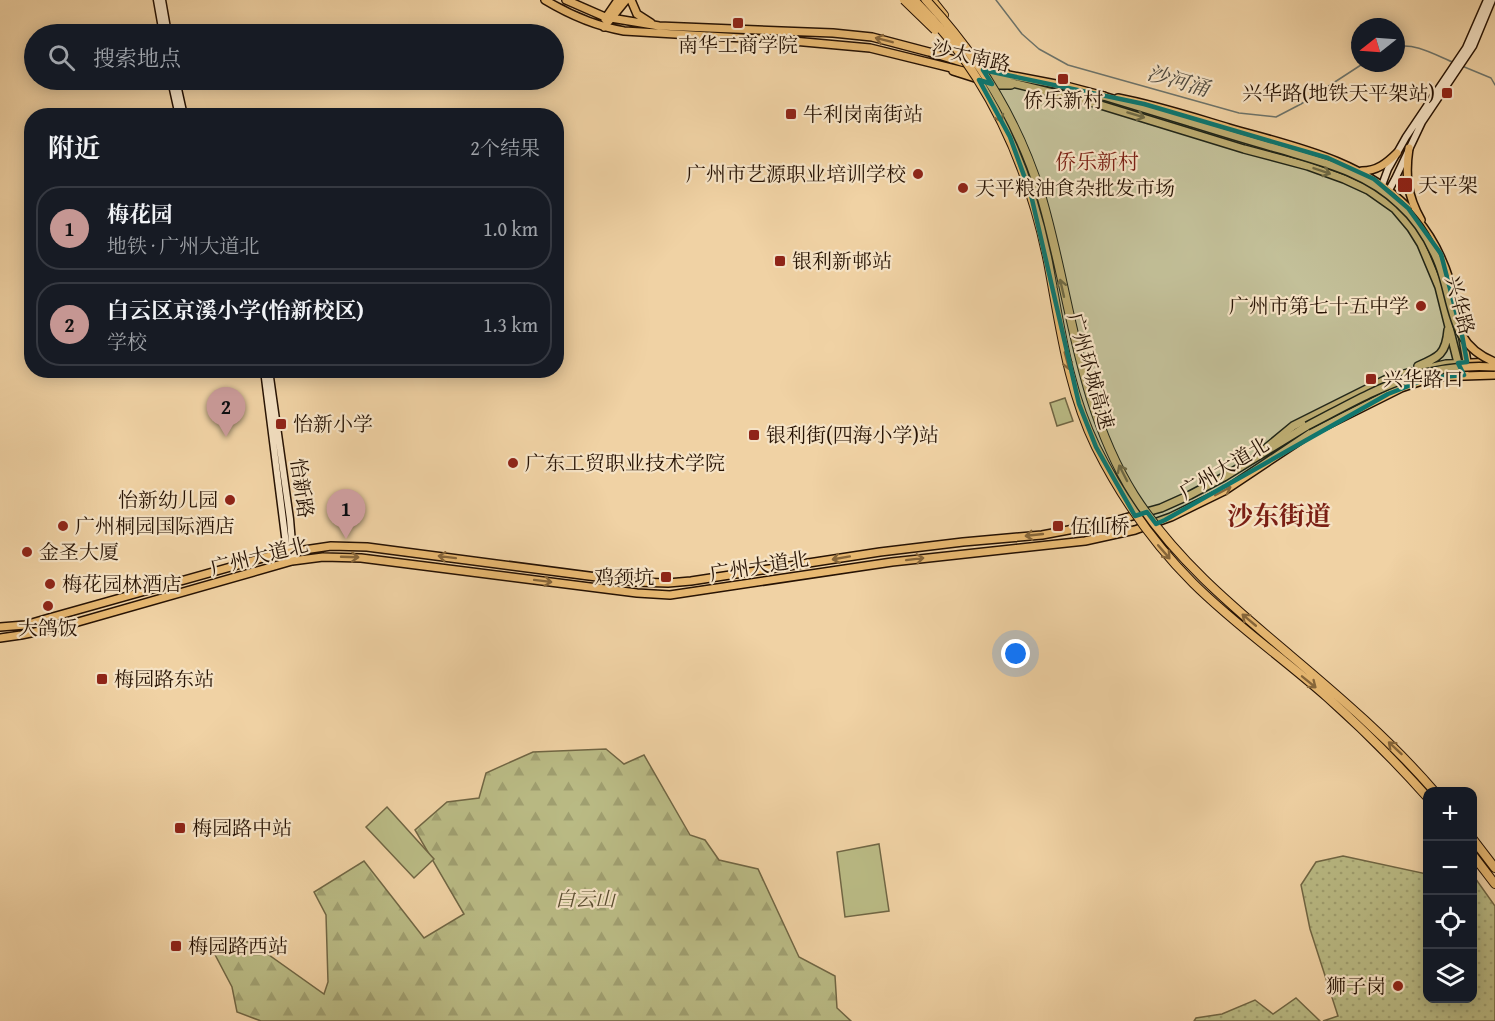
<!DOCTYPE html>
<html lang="zh">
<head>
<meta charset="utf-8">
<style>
  :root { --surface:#171b24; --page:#242831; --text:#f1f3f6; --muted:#9ea1a6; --line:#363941; --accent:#c59692 }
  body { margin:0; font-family:"Gentium Book Plus","Noto Serif SC",serif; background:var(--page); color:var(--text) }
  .controls { position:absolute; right:18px; bottom:18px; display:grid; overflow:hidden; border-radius:12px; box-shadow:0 3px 15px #0003 }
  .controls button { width:54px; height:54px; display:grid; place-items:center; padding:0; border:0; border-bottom:2px solid var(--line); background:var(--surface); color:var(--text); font:30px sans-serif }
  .compass { position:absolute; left:1351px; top:18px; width:54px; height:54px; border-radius:50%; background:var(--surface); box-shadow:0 3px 15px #0003; rotate:253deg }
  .you { position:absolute; left:1016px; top:654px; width:21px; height:21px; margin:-15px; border:4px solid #fff; border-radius:50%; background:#1a73e8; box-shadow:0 0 0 9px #1a73e833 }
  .badge { display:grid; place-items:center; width:39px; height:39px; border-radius:50%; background:var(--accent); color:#111; font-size:20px; font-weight:700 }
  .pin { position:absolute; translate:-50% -50px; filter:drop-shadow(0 2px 3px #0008) }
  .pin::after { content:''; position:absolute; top:32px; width:21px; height:18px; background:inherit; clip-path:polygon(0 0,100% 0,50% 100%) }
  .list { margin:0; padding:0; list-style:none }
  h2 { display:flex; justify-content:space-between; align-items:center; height:78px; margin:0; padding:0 24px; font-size:26px }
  h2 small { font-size:20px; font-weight:400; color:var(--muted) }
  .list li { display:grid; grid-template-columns:39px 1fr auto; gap:18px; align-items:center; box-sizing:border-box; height:84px; margin:0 12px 12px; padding:0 12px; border:2px solid var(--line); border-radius:24px }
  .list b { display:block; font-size:22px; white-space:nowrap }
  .list p { margin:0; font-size:20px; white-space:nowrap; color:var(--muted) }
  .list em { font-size:20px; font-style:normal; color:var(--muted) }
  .icon { flex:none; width:33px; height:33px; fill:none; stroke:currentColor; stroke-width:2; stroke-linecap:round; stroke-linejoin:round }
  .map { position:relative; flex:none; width:1495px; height:1021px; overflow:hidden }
  .search { position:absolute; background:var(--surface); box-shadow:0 3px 15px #0003; left:24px; top:24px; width:540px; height:66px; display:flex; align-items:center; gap:15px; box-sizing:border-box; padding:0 21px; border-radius:33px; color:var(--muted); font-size:22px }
  .panel { position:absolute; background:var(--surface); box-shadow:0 3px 15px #0003; left:24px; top:108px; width:540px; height:270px; border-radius:24px }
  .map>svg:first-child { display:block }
  .forest { fill:url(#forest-firs); stroke:#706644; stroke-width:1.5 }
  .park { fill:url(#park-dots); stroke:#706644; stroke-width:1.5 }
  .pitch { fill:#babb85; stroke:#706644; stroke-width:1.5 }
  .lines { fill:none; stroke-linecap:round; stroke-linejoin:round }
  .stream { stroke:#6d746b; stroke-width:1.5 }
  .secondary-casing { stroke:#261203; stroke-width:9 }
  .primary-casing { stroke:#261203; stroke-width:10 }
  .trunk-casing { stroke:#261203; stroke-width:10 }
  .motorway-casing { stroke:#261203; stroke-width:10 }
  .secondary { stroke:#f5e2c4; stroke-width:6 }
  .primary { stroke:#e8b972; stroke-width:7 }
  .trunk { stroke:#e8b972; stroke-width:7 }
  .motorway { stroke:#e8b972; stroke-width:8 }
  .trunk-bridge-casing { stroke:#261203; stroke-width:10; stroke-linecap:butt }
  .motorway-bridge-casing { stroke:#261203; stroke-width:10; stroke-linecap:butt }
  .trunk-bridge { stroke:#e8b972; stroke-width:7 }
  .motorway-bridge { stroke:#e8b972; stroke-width:8 }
  .oneway { stroke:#87663a }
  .marked { fill:#0f766e; fill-opacity:0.2; stroke:#0f766e; stroke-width:4.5; stroke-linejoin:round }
  .poi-dot { fill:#8f2418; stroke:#f5e2c4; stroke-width:2 }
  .labels { text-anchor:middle; stroke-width:4.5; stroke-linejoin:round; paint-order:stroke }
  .poi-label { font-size:20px; fill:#261203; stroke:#f5e2c4; text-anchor:start }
  .street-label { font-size:20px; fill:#261203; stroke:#f5e2c4 }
  .park-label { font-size:20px; font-style:italic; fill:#5a4d30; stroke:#f5e2c4 }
  .water-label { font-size:21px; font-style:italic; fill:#504b40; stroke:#f5e2c4 }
  .neighbourhood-label { font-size:21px; fill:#7a1f14; stroke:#f5e2c4 }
  .district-label { font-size:26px; font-weight:bold; fill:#7a1f14; stroke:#f5e2c4 }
</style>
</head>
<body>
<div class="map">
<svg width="1495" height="1021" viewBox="0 0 1495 1021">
  <defs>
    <pattern id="forest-firs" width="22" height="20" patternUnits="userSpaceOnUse" patternTransform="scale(1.5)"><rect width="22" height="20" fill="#babb85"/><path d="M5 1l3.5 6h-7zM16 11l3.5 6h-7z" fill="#a0a071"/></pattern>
    <pattern id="park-dots" width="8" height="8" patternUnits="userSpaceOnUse" patternTransform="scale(1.5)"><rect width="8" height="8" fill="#babb85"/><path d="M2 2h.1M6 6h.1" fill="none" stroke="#a0a071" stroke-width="1.8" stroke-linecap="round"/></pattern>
  </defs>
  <rect width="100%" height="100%" fill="#f0d2a4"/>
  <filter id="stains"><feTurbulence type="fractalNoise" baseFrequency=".00333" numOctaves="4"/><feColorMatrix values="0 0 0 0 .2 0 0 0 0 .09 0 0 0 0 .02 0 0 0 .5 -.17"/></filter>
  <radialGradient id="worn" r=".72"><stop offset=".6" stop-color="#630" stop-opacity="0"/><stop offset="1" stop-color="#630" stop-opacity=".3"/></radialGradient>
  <path class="forest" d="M606 749 624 764 644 755 690 835 705 840 719 860 758 869 799 957 835 976 837 1008 851 1021H261L237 1012 232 987 212 949 228 937 252 943 324 994 328 982 326 915 314 892 364 861 424 938 464 914 415 830 447 802 479 798 486 773 533 752Z"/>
  <path class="park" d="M1343 856 1427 874 1428 998H1472L1473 875 1495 906V1021H1323L1338 1016 1310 929 1301 885 1316 862Z
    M1296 998 1320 1021H1194L1196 1018 1222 1014 1255 1000 1273 1014Z"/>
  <path class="pitch" d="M1065 398 1073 421 1057 426 1050 403Z
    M387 807 434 859 414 878 366 827Z
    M879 844 889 911 845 917 837 852Z"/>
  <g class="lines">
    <path class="stream" d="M996 0 1022 34 1039 49 1068 65 1239 113 1276 117 1301 104 1364 63
      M1396 47C1415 42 1437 56 1455 63
      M1462 66 1491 78 1495 85"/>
    <g class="secondary-casing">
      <path id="secondary" d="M157 0 163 34
        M162 0 168 34
        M171 80 179 116
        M176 80 184 116
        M1381 188 1388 169 1406 137 1466 48 1487 0
        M1380 198 1389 190 1395 179 1422 122 1473 46 1492 0
        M264 370 287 552 292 561
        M269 370 290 519 293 555"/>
    </g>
    <g class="primary-casing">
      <path id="primary" d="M545 0C570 15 595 26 624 31L793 41 870 48 1094 103 1244 149 1308 166 1344 179 1368 190 1395 209 1411 228 1421 244 1439 287 1458 363 1464 375
        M566 0 605 17 659 26 833 33 872 37 929 52 993 72 1066 86 1104 96
        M631 0 637 14 651 23
        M605 19 618 0
        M604 27 626 0
        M974 62 990 66 1006 73
        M953 71 997 85H1011
        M1118 98C1155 105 1192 117 1229 128 1291 146 1360 159 1407 207
        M1409 148C1405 175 1407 195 1421 220
        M1362 171C1377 171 1387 163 1397 153
        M1416 218C1451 258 1458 311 1467 362L1465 372
        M1418 366C1439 357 1446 354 1448 330
        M1264 450 1293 426 1391 377 1446 364 1495 362"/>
    </g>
    <g class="trunk-casing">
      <path id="trunk" d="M1100 95 1192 123
        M0 627 25 625 49 618 277 554 331 546 367 547 635 582 668 583 691 581 880 552 963 542 1042 535 1111 522 1161 508 1190 495 1224 477 1307 426
        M0 638 21 635 64 626 292 561 323 557 361 558 637 593 670 595 892 562 1085 541 1135 530 1171 517 1224 491 1311 433 1401 388 1434 377 1495 375"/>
    </g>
    <g class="motorway-casing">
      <path id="motorway" d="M932 0 944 15
        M1472 838 1495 868
        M1472 854 1495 884"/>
    </g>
    <use href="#secondary" class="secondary"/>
    <use href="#primary" class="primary"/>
    <use href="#trunk" class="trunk"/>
    <use href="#motorway" class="motorway"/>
    <g class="trunk-bridge-casing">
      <path id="trunk-bridge" d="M1192 123C1221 132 1250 141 1279 149 1322 162 1366 172 1399 204 1417 220 1430 241 1439 264 1454 303 1449 345 1495 362
        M1307 426C1373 392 1418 362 1495 367"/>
    </g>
    <g class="motorway-bridge-casing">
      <path id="motorway-bridge" d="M904 0 935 30
        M914 0C987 72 1028 163 1048 262 1060 325 1068 390 1096 447 1121 497 1153 543 1193 583 1234 624 1283 658 1327 697 1363 729 1396 762 1428 798
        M926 0C979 57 1018 120 1041 195 1071 296 1077 404 1134 495 1175 559 1233 607 1290 655 1341 698 1391 741 1435 792"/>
    </g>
    <use href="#trunk-bridge" class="trunk-bridge"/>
    <use href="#motorway-bridge" class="motorway-bridge"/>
  </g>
  <defs><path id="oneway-shaft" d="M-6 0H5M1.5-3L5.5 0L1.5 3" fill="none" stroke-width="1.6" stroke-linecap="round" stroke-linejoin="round" transform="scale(1.5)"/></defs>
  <g class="oneway">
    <use href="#oneway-shaft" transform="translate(884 40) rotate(-166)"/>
    <use href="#oneway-shaft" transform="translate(998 114) rotate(64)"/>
    <use href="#oneway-shaft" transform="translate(1136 115) rotate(17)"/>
    <use href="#oneway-shaft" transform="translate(1322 171) rotate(19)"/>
    <use href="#oneway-shaft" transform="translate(1062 288) rotate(-103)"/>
    <use href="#oneway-shaft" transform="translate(1067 361) rotate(75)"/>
    <use href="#oneway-shaft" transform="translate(1123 473) rotate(-117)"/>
    <use href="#oneway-shaft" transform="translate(1223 491) rotate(-28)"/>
    <use href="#oneway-shaft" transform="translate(1034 535) rotate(174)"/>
    <use href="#oneway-shaft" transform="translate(1164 552) rotate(49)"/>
    <use href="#oneway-shaft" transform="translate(350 557) rotate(2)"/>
    <use href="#oneway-shaft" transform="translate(447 557) rotate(-173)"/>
    <use href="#oneway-shaft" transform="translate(841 558) rotate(170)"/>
    <use href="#oneway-shaft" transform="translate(915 559) rotate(-7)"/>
    <use href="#oneway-shaft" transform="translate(543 581) rotate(7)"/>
    <use href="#oneway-shaft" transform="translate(1249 620) rotate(-140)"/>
    <use href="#oneway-shaft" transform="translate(1309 682) rotate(39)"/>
    <use href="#oneway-shaft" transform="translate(1395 748) rotate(-137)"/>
  </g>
  <path class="marked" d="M983 70 1144 104 1328 158 1374 179 1408 208 1441 254 1462 335 1467 362 1458 363 1464 375 1429 378 1388 394 1165 520 1156 524 1147 512 1135 516 1096 447 1079 404 1031 195 1010 137 979 80 992 84Z"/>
  <g class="poi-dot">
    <rect x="732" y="17" width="12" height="12" rx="3"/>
    <rect x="1057" y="73" width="12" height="12" rx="3"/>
    <rect x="1441" y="87" width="12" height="12" rx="3"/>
    <rect x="785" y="108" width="12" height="12" rx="3"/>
    <circle cx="918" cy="174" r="6"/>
    <rect x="1397" y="177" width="16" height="16" rx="3"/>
    <circle cx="963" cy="188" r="6"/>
    <rect x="774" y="255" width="12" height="12" rx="3"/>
    <circle cx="1421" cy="306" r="6"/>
    <rect x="1365" y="373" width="12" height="12" rx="3"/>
    <rect x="275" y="418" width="12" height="12" rx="3"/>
    <rect x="748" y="429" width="12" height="12" rx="3"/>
    <circle cx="513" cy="463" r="6"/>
    <circle cx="230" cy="500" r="6"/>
    <circle cx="63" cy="526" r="6"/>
    <rect x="1052" y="520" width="12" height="12" rx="3"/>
    <circle cx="27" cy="552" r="6"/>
    <rect x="660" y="571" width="12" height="12" rx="3"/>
    <circle cx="50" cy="584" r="6"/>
    <circle cx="48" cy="606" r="6"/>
    <rect x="96" y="673" width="12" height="12" rx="3"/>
    <rect x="174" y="822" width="12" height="12" rx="3"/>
    <rect x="170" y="940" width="12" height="12" rx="3"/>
    <circle cx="1398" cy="986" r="6"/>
  </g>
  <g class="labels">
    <g class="poi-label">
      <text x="738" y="52" text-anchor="middle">南华工商学院</text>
      <text x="1435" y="100" text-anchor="end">兴华路(地铁天平架站)</text>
      <text x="1063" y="107" text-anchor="middle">侨乐新村</text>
      <text x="803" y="121">牛利岗南街站</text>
      <text x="906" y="181" text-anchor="end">广州市艺源职业培训学校</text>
      <text x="1418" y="192">天平架</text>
      <text x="975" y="195">天平粮油食杂批发市场</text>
      <text x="792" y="268">银利新邨站</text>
      <text x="1409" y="313" text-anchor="end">广州市第七十五中学</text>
      <text x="1383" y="386">兴华路口</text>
      <text x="293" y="431">怡新小学</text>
      <text x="766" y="442">银利街(四海小学)站</text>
      <text x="525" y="470">广东工贸职业技术学院</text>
      <text x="218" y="507" text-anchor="end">怡新幼儿园</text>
      <text x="75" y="533">广州桐园国际酒店</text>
      <text x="1070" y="533">伍仙桥</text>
      <text x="39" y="559">金圣大厦</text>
      <text x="654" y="584" text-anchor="end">鸡颈坑</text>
      <text x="62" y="591">梅花园林酒店</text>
      <text x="48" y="635" text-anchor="middle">大鸽饭</text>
      <text x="114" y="686">梅园路东站</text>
      <text x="192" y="835">梅园路中站</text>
      <text x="188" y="953">梅园路西站</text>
      <text x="1386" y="993" text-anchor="end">狮子岗</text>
    </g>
    <g class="street-label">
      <text transform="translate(971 56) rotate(13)" y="7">沙太南路</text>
      <text transform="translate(1460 305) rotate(75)" y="7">兴华路</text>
      <text transform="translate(1091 371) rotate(74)" y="7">广州环城高速</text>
      <text transform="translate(1224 468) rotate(-31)" y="7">广州大道北</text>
      <text transform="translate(302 488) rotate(82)" y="7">怡新路</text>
      <text transform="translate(259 556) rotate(-14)" y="7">广州大道北</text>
      <text transform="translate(759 566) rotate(-9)" y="7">广州大道北</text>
    </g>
    <g class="park-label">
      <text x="585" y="906">白云山</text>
    </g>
    <g class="water-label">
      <text transform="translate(1178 81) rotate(16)" y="7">沙河涌</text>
    </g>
    <g class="neighbourhood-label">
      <text x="1097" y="169">侨乐新村</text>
    </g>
    <g class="district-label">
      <text x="1279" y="525">沙东街道</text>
    </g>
  </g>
  <rect width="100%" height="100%" filter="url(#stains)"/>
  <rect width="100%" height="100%" fill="url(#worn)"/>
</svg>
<div class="controls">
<button>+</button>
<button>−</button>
<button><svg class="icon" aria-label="locate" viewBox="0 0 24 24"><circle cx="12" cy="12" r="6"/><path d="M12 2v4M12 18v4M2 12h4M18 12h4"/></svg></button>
<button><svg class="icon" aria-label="layers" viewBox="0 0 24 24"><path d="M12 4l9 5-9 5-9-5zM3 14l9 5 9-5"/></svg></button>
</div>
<svg class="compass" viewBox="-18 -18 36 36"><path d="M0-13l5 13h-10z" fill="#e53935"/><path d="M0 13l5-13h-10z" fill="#9ea1a6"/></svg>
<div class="you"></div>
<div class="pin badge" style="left:346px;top:539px">1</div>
<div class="pin badge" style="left:226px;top:437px">2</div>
<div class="search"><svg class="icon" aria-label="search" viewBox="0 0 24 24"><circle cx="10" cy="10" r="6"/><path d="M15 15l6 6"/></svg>搜索地点</div>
<section class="panel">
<h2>附近<small>2个结果</small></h2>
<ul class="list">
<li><span class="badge">1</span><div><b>梅花园</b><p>地铁 · 广州大道北</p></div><em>1.0 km</em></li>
<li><span class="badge">2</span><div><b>白云区京溪小学(怡新校区)</b><p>学校</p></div><em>1.3 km</em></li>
</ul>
</section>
</div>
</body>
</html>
